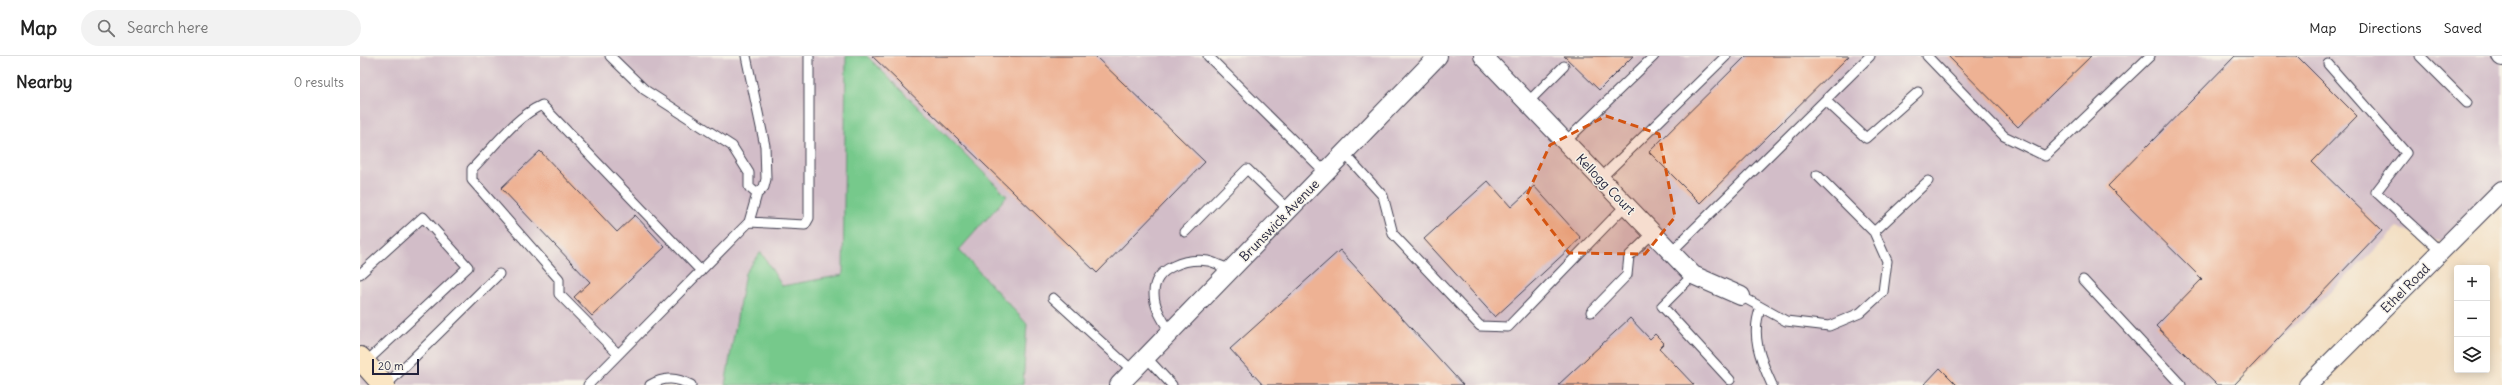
<!DOCTYPE html>
<html lang="en">
<head>
<meta charset="utf-8">
<style>
  :root { --surface:#fff; --page:#f2f2f2; --text:#222; --muted:#767676; --line:#e0e0e0 }
  body { margin:0; font-family:Delius,sans-serif; background:var(--page); color:var(--text) }
  .controls { position:absolute; right:12px; bottom:12px; display:grid; overflow:hidden; border-radius:4px; box-shadow:0 2px 10px #0003 }
  .controls button { width:36px; height:36px; display:grid; place-items:center; padding:0; border:0; border-bottom:1px solid var(--line); background:var(--surface); color:var(--text); font:20px sans-serif }
  .scale { position:absolute; left:12px; bottom:10px; width:47px; box-sizing:border-box; padding-left:4px; border:2px solid #22223b; border-top:0; font-size:11px; line-height:14px; white-space:nowrap; color:#22223b; -webkit-text-stroke:3px #f7f3e8; paint-order:stroke }
  .list { margin:0; padding:0; list-style:none }
  h2 { display:flex; justify-content:space-between; align-items:center; height:52px; margin:0; padding:0 16px; font-size:17px }
  h2 small { font-size:13px; font-weight:400; color:var(--muted) }
  .icon { flex:none; width:22px; height:22px; fill:none; stroke:currentColor; stroke-width:2; stroke-linecap:round; stroke-linejoin:round }
  .map { position:relative; flex:none; width:2142px; height:329px; overflow:hidden }
  header { display:flex; align-items:center; gap:24px; box-sizing:border-box; height:56px; padding:0 20px; background:var(--surface); border-bottom:1px solid var(--line) }
  header strong { font-size:19px }
  nav { display:flex; gap:22px; margin-inline-start:auto; font-size:14px }
  .search { width:280px; height:36px; background:var(--page); display:flex; align-items:center; gap:10px; box-sizing:border-box; padding:0 14px; border-radius:22px; color:var(--muted); font-size:15px }
  main { display:flex }
  aside { flex:1; background:var(--surface) }
  .map>svg:first-child { display:block }
  .industrial { fill:#d2bdc8 }
  .green { fill:#76c98b; stroke:#4c7663 }
  .building { fill:#eeb294 }
  .lines { fill:none; stroke-linecap:round; stroke-linejoin:round }
  .lane-casing { stroke:#413e4f; stroke-width:11 }
  .street-casing { stroke:#413e4f; stroke-width:20 }
  .secondary-casing { stroke:#413e4f; stroke-width:24 }
  .lane { stroke:#fff; stroke-width:9 }
  .street { stroke:#fff; stroke-width:18 }
  .secondary { stroke:#fbe6c4; stroke-width:22 }
  .marked { fill:#d45411; fill-opacity:0.2; stroke:#d45411; stroke-width:3; stroke-dasharray:8 5; stroke-linejoin:round }
  .labels { text-anchor:middle; stroke-width:3; stroke-linejoin:round; paint-order:stroke }
  .street-label { font-size:13px; fill:#22223b; stroke:#f7f3e8 }
</style>
</head>
<body>
<header>
<strong>Map</strong>
<div class="search"><svg class="icon" aria-label="search" viewBox="0 0 24 24"><circle cx="10" cy="10" r="6"/><path d="M15 15l6 6"/></svg>Search here</div>
<nav><a>Map</a><a>Directions</a><a>Saved</a></nav>
</header>
<main>
<aside>
<h2>Nearby<small>0 results</small></h2>
<ul class="list">
</ul>
</aside>
<div class="map">
<svg width="2142" height="329" viewBox="0 0 2142 329">
  <rect width="100%" height="100%" fill="#f7f3e8"/>
  <filter id="ink" filterUnits="userSpaceOnUse"><feTurbulence type="fractalNoise" baseFrequency=".025" numOctaves="2"/><feDisplacementMap in="SourceGraphic" scale="8" xChannelSelector="R" yChannelSelector="G"/><feConvolveMatrix kernelMatrix="1 2 1 2 8 2 1 2 1" color-interpolation-filters="sRGB"/></filter>
  <filter id="wash" filterUnits="userSpaceOnUse"><feTurbulence type="fractalNoise" baseFrequency=".012" numOctaves="4" result="noise"/><feDisplacementMap in="SourceGraphic" scale="16" xChannelSelector="R" yChannelSelector="G"/><feGaussianBlur stdDeviation="0.9" result="paint"/><feColorMatrix in="noise" values="0 0 0 0 0 0 0 0 0 0 0 0 0 0 0 0 0 1.4 0 .05"/><feComposite in="paint" operator="in"/></filter>
  <g filter="url(#wash)">
    <rect width="100%" height="100%" fill="#f3dfc3"/>
    <path class="industrial" d="M0 0H2142V134L2088 188 2038 172 1872 329H0Z"/>
    <path class="green" d="M486 0H507L647 140 599 194 667 268 663 329H365L385 217 401 196 422 230 483 219Z"/>
    <g id="blocks">
      <path class="building" d="M512 0H735L845 106 737 217Z
        M1204 0H1273L1239 34Z
        M1386 0H1489L1340 147 1289 96Z
        M1588 0H1731L1658 71Z
        M1875 0H1937L1997 60 1952 106 2022 174 1874 329H1857L1796 270 1842 223 1748 130Z
        M180 95 257 176 275 159 305 191 232 260 214 241 230 226 141 132Z
        M1128 125 1151 151 1174 130 1221 182 1135 261 1064 183Z
        M980 194 1103 329H903L870 293Z
        M1270 262 1290 283 1295 278 1304 287 1299 292 1334 329H1198Z
        M1580 312 1597 329H1564Z"/>
    </g>
  </g>
  <g filter="url(#ink)">
    <use href="#blocks" fill-opacity="0" stroke="#413e4f" stroke-width="1"/>
    <g class="lines">
      <g class="lane-casing">
        <path id="lane" d="M250 0 285 34 372 90 389 117V131L397 138
          M386 0 405 90 406 123 404 131 397 138 389 166
          M848 0 965 116
          M1567 0 1644 80 1685 100 1790 0
          M2060 0 2107 47
          M1968 8 2046 97 2016 136 2081 196
          M1465 44 1506 82 1558 36
          M1168 46 1204 10
          M1205 86 1294 0
          M984 97 1023 140 1033 178 1120 270 1148 271 1266 149
          M1457 119 1514 176
          M1241 122 1366 0
          M825 176 887 113 929 154
          M1311 196 1510 0
          M0 218 63 161 108 211 5 307
          M1333 219 1302 250 1370 324
          M1723 224 1821 329
          M1381 240 1426 265 1469 270 1500 257 1523 236 1527 205 1514 176 1568 125
          M693 242 773 315
          M1401 251C1390 278 1400 303 1412 329
          M1231 256 1267 219 1269 200 1293 177
          M810 276C803 264 794 252 794 237 794 211 827 202 848 205 856 207 863 211 871 214
          M258 298 199 238V223L112 124V113C133 92 155 61 182 49L341 215
          M786 301 812 329
          M26 329 139 218
          M228 329 389 166 445 169 449 162V0
          M290 329C305 320 317 322 331 329"/>
      </g>
      <g class="street-casing">
        <path id="street" d="M1123 0 1333 219 1381 240
          M2141 0 2142 1
          M759 329 1078 0
          M1948 329 2142 134"/>
      </g>
      <g class="secondary-casing">
        <path id="secondary" d="M0 302 24 329"/>
      </g>
      <use href="#lane" class="lane"/>
      <use href="#street" class="street"/>
      <use href="#secondary" class="secondary"/>
    </g>
  </g>
  <path class="marked" d="M1246 60 1299 78 1315 161 1285 198 1209 197 1166 141 1190 89Z"/>
  <g class="labels">
    <g class="street-label">
      <text transform="translate(1246 128) rotate(46)" y="5">Kellogg Court</text>
      <text transform="translate(919 164) rotate(-46)" y="5">Brunswick Avenue</text>
      <text transform="translate(2045 232) rotate(-45)" y="5">Ethel Road</text>
    </g>
  </g>
</svg>
<div class="controls">
<button>+</button>
<button>−</button>
<button><svg class="icon" aria-label="layers" viewBox="0 0 24 24"><path d="M12 4l9 5-9 5-9-5zM3 14l9 5 9-5"/></svg></button>
</div>
<div class="scale">20 m</div>
</div>
</main>
</body>
</html>
